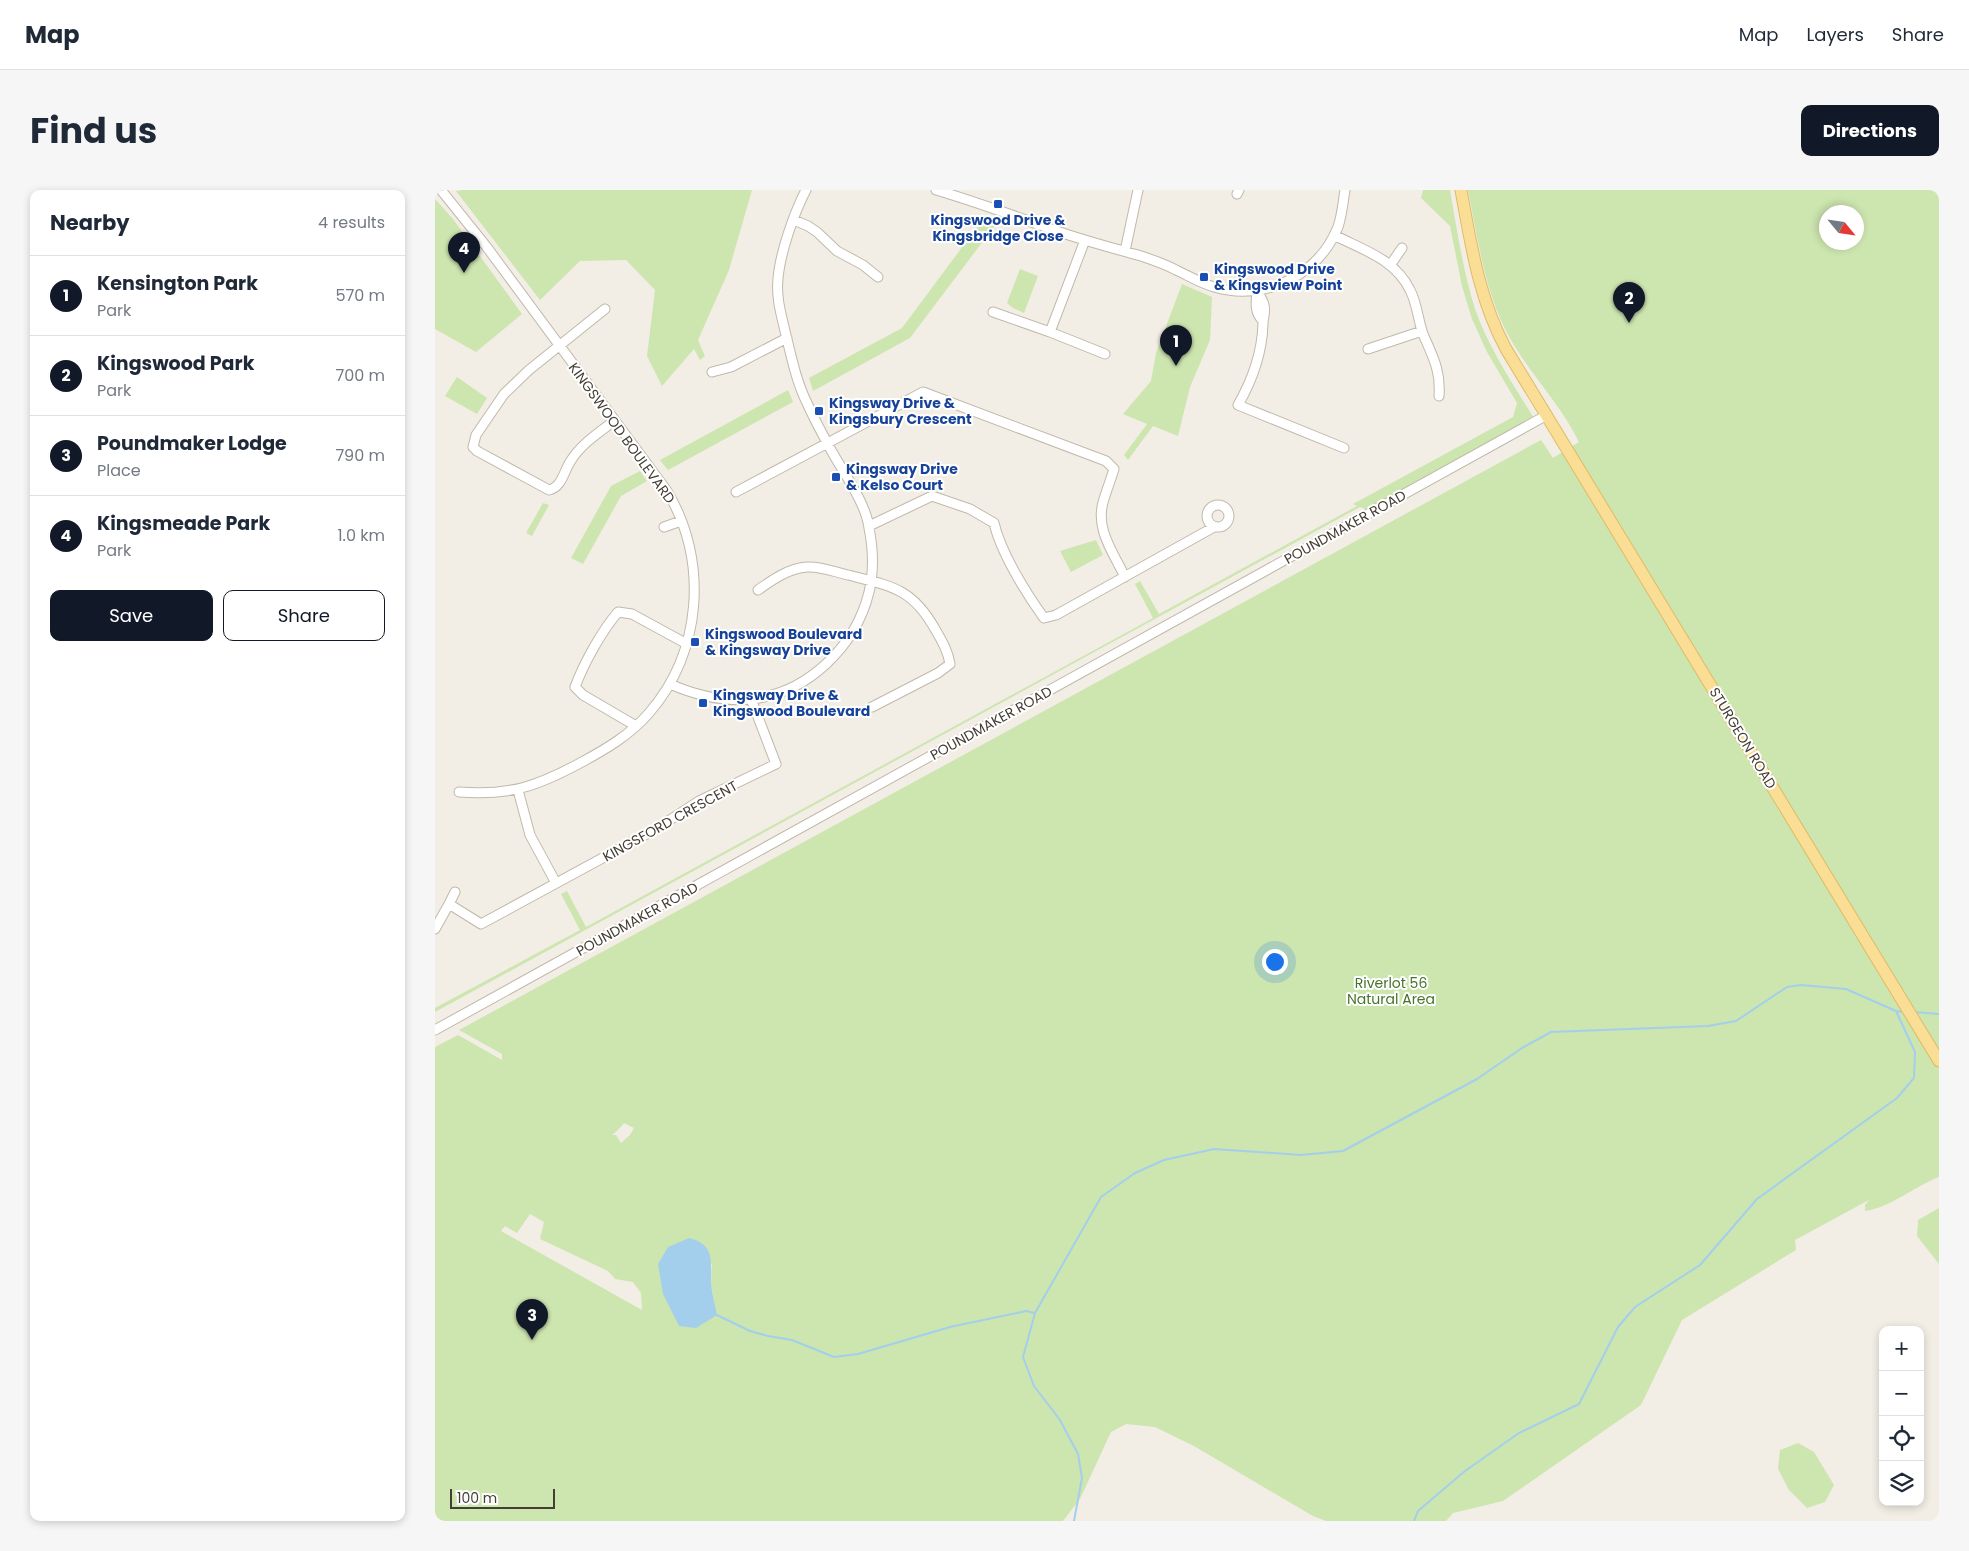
<!DOCTYPE html>
<html lang="en">
<head>
<meta charset="utf-8">
<style>
  :root { --surface:#fff; --page:#f6f6f7; --text:#1f2937; --muted:#747a83; --line:#e0e1e3; --accent:#111827 }
  body { margin:0; font-family:Poppins,sans-serif; background:var(--page); color:var(--text) }
  .controls { position:absolute; right:15px; bottom:15px; display:grid; overflow:hidden; border-radius:10px; box-shadow:0 2px 8px #0003 }
  .controls button { width:45px; height:45px; display:grid; place-items:center; padding:0; border:0; border-bottom:1px solid var(--line); background:var(--surface); color:var(--text); font:25px sans-serif }
  .compass { position:absolute; left:1384px; top:15px; width:45px; height:45px; border-radius:50%; background:var(--surface); box-shadow:0 2px 8px #0003; rotate:119deg }
  .scale { position:absolute; left:15px; bottom:12px; width:105px; box-sizing:border-box; padding-left:5px; border:2px solid #443e35; border-top:0; font-size:14px; line-height:18px; white-space:nowrap; color:#443e35; -webkit-text-stroke:4px #fff; paint-order:stroke }
  .you { position:absolute; left:839px; top:771px; width:18px; height:18px; margin:-12px; border:4px solid #fff; border-radius:50%; background:#1a73e8; box-shadow:0 0 0 8px #1a73e833 }
  .badge { display:grid; place-items:center; width:32px; height:32px; border-radius:50%; background:var(--accent); color:#fff; font-size:16px; font-weight:700 }
  .pin { position:absolute; translate:-50% -41px; filter:drop-shadow(0 1px 2px #0008) }
  .pin::after { content:''; position:absolute; top:26px; width:18px; height:15px; background:inherit; clip-path:polygon(0 0,100% 0,50% 100%) }
  .list { margin:0; padding:0; list-style:none }
  h2 { display:flex; justify-content:space-between; align-items:center; height:65px; margin:0; padding:0 20px; font-size:21px }
  h2 small { font-size:16px; font-weight:400; color:var(--muted) }
  .list li { display:grid; grid-template-columns:32px 1fr auto; gap:15px; align-items:center; box-sizing:border-box; height:80px; padding:0 20px; border-top:1px solid var(--line) }
  .list b { display:block; font-size:19px; white-space:nowrap }
  .list p { margin:0; font-size:16px; white-space:nowrap; color:var(--muted) }
  .list em { font-size:16px; font-style:normal; color:var(--muted) }
  .actions { display:flex; gap:10px; padding:15px 20px }
  .actions a { flex:1; padding:11px 0; border:1px solid var(--accent); border-radius:10px; text-align:center; font-size:18px; color:var(--accent) }
  .actions .main { background:var(--accent); color:#fff }
  .icon { flex:none; width:28px; height:28px; fill:none; stroke:currentColor; stroke-width:2; stroke-linecap:round; stroke-linejoin:round }
  .map { position:relative; flex:none; width:1504px; height:1331px; overflow:hidden; border-radius:10px }
  header { display:flex; align-items:center; gap:30px; box-sizing:border-box; height:70px; padding:0 25px; background:var(--surface); border-bottom:1px solid var(--line) }
  header strong { font-size:24px }
  nav { display:flex; gap:28px; margin-inline-start:auto; font-size:18px }
  .intro { display:flex; align-items:center; justify-content:space-between; box-sizing:border-box; height:120px; padding:0 30px }
  h1 { margin:0; font-size:35px }
  .button { padding:12px 22px; border-radius:10px; background:var(--accent); color:#fff; font-size:18px; font-weight:700 }
  main { display:flex; gap:30px; padding:0 30px }
  aside { flex:1; background:var(--surface); border-radius:10px; box-shadow:0 2px 8px #0003 }
  .map>svg:first-child { display:block }
  .green { fill:#cde5af; fill-rule:evenodd }
  .water { fill:#a3cfed }
  .lines { fill:none; stroke-linecap:round; stroke-linejoin:round }
  .stream { stroke:#a3cfed; stroke-width:2 }
  .minor-casing { stroke:#c0b9ab; stroke-width:11 }
  .major-casing { stroke:#dfbb66; stroke-width:13 }
  .minor { stroke:#fff; stroke-width:9 }
  .major { stroke:#fbde96; stroke-width:11 }
  .transit-dot { fill:#1a4fb4; stroke:#fff; stroke-width:2 }
  .labels { text-anchor:middle; stroke-width:4; stroke-linejoin:round; paint-order:stroke }
  .transit-label { font-size:14px; font-weight:bold; fill:#164399; stroke:#fff; text-anchor:start }
  .street-label { font-size:14px; fill:#443e35; stroke:#fff }
  .park-label { font-size:14px; fill:#47742b; stroke:#fff }
</style>
</head>
<body>
<header>
<strong>Map</strong>
<nav><a>Map</a><a>Layers</a><a>Share</a></nav>
</header>
<div class="intro"><h1>Find us</h1><a class="button">Directions</a></div>
<main>
<aside>
<h2>Nearby<small>4 results</small></h2>
<ul class="list">
<li><span class="badge">1</span><div><b>Kensington Park</b><p>Park</p></div><em>570 m</em></li>
<li><span class="badge">2</span><div><b>Kingswood Park</b><p>Park</p></div><em>700 m</em></li>
<li><span class="badge">3</span><div><b>Poundmaker Lodge</b><p>Place</p></div><em>790 m</em></li>
<li><span class="badge">4</span><div><b>Kingsmeade Park</b><p>Park</p></div><em>1.0 km</em></li>
</ul>
<div class="actions"><a class="main">Save</a><a>Share</a></div>
</aside>
<div class="map">
<svg width="1504" height="1331" viewBox="0 0 1504 1331">
  <rect width="100%" height="100%" fill="#f2eee5"/>
  <path class="green" d="M28 0H317L294 80 263 150 270 166 265 170 259 159 227 196 212 166 220 100 191 70 145 71 105 110 21 1Z
    M988 0H1015C1022 40 1028 81 1040 119 1054 159 1078 194 1100 230L934 320 925 317 0 822V818L145 740 126 704 132 701 151 737 718 428 700 394 705 391 724 424 922 316 918 314 1078 227 1082 213 1052 162 1037 129 1027 96 1015 36 986 8Z
    M1033 0H1504V987C1480 996 1455 1018 1430 1021V1015L1434 1010 1360 1050 1361 1060 1247 1130 1206 1215 1068 1311 1018 1323 1011 1331H891L878 1326 759 1256 720 1237 691 1234 676 1242 645 1309 628 1331H0V857L23 845 67 870V864L24 840 1106 250 1118 268 1144 252C1126 215 1096 185 1076 150 1050 105 1043 50 1033 0ZM1392 22H1422V52H1392ZM189 933 199 938 195 945 186 953 181 945H177L183 940ZM95 1024 109 1032 105 1049 173 1081 180 1089 198 1092 206 1103 207 1120 66 1041 70 1036 82 1043ZM277 1073 276 1094 281 1125 244 1136Z
    M0 9 18 29 87 124 41 162 0 139Z
    M551 25 564 30 475 148 378 201 374 188 467 138Z
    M585 79 603 86 589 123 578 118 572 113Z
    M747 94 777 107 775 150 755 197 743 246 718 236 693 270 689 265 712 234 688 224 716 191 721 163Z
    M22 187 52 208 42 224 10 206Z
    M353 200 358 212 233 280 225 270Z
    M205 281 212 291 186 306 148 374 136 368 176 296Z
    M108 313 114 315 97 346 91 343Z
    M661 350 668 365 636 382 625 361Z
    M1504 1018V1074L1482 1046 1483 1030Z
    M1363 1253 1379 1262 1399 1295 1390 1312 1372 1318 1354 1300 1343 1279 1345 1260Z"/>
  <path class="water" d="M254 1048C280 1054 276 1072 276 1093 277 1104 280 1115 282 1125L261 1138 244 1136 228 1104 223 1074 233 1057Z"/>
  <g class="lines">
    <path class="stream" d="M1479 822 1504 824
      M282 1125 315 1141 333 1146 357 1150 399 1167 423 1164 515 1137 591 1121 600 1123
      M639 1331 647 1288 643 1264 625 1230 599 1196 588 1167 600 1123 666 1007 700 983 729 970 779 959 866 965 908 961 1042 889 1087 858 1116 842 1273 836 1301 831 1352 797 1366 795 1411 799 1461 821 1470 822
      M979 1331 983 1321 1030 1281 1084 1243 1144 1214 1183 1137 1200 1117 1265 1075 1322 1009 1462 908 1479 888 1480 862 1461 821"/>
    <g class="minor-casing">
      <path id="minor" d="M6 0 51 56 232 301C274 371 267 462 214 523 195 545 171 559 147 572 103 596 75 606 24 602
        M501 0C542 12 582 27 622 41 650 51 678 58 706 66 718 70 730 74 741 80 754 86 765 93 779 97 829 112 883 86 903 37 907 25 908 12 910 0
        M802 4 804 0
        M359 30 373 36 382 42 402 61 428 75 443 87
        M899 45C928 60 960 69 975 100 982 113 983 130 988 144 998 167 1006 181 1004 206
        M690 61 703 0
        M956 74 967 58
        M822 101C825 106 828 110 829 115 831 122 828 127 828 134 827 164 818 189 803 215L909 258
        M822 101C821 113 819 122 828 131
        M170 119 94 180 69 204 41 245 38 257 42 261 114 300C127 297 129 281 135 272 145 255 163 243 179 231
        M558 122 615 142 670 164
        M615 142 650 50
        M933 159 987 141
        M277 182 296 177 352 148
        M301 302 488 202 671 271 679 279C676 289 672 299 669 309 659 338 678 362 690 387
        M772 326a11 11 0 1 1 22 0a11 11 0 1 1-22 0Z
        M434 336 497 306 535 319 559 333C566 363 591 403 609 428L621 425 779 337
        M229 337 246 331
        M323 400C337 390 354 378 372 377 385 376 400 382 413 385 456 396 477 398 500 439 507 451 513 461 515 474L503 483 437 517
        M235 494C260 505 288 512 316 509 372 504 421 456 434 402 439 381 438 358 434 338 431 313 408 282 396 260 388 245 379 229 372 213 361 191 356 165 350 141 346 124 341 107 343 89 345 63 359 23 371 0
        M201 536 148 505 140 497C149 473 166 442 183 422L197 424 252 454
        M83 600 95 645 121 693
        M20 702 14 714 46 734 221 639 264 611 341 574 316 509
        M0 739 14 714
        M0 840 1112 225"/>
    </g>
    <g class="major-casing">
      <path id="major" d="M1026 0C1036 55 1044 109 1071 159L1504 871"/>
    </g>
    <use href="#minor" class="minor"/>
    <use href="#major" class="major"/>
  </g>
  <g class="transit-dot">
    <rect x="558" y="9" width="10" height="10" rx="2.5"/>
    <rect x="764" y="82" width="10" height="10" rx="2.5"/>
    <rect x="379" y="216" width="10" height="10" rx="2.5"/>
    <rect x="396" y="282" width="10" height="10" rx="2.5"/>
    <rect x="255" y="447" width="10" height="10" rx="2.5"/>
    <rect x="263" y="508" width="10" height="10" rx="2.5"/>
  </g>
  <g class="labels">
    <g class="transit-label">
      <text x="563" y="35" text-anchor="middle">Kingswood Drive &amp;<tspan x="563" dy="16">Kingsbridge Close</tspan></text>
      <text x="779" y="84">Kingswood Drive<tspan x="779" dy="16">&amp; Kingsview Point</tspan></text>
      <text x="394" y="218">Kingsway Drive &amp;<tspan x="394" dy="16">Kingsbury Crescent</tspan></text>
      <text x="411" y="284">Kingsway Drive<tspan x="411" dy="16">&amp; Kelso Court</tspan></text>
      <text x="270" y="449">Kingswood Boulevard<tspan x="270" dy="16">&amp; Kingsway Drive</tspan></text>
      <text x="278" y="510">Kingsway Drive &amp;<tspan x="278" dy="16">Kingswood Boulevard</tspan></text>
    </g>
    <g class="street-label">
      <text transform="translate(187 243) rotate(54)" y="5">KINGSWOOD BOULEVARD</text>
      <text transform="translate(910 337) rotate(-29)" y="5">POUNDMAKER ROAD</text>
      <text transform="translate(556 533) rotate(-29)" y="5">POUNDMAKER ROAD</text>
      <text transform="translate(1308 548) rotate(59)" y="5">STURGEON ROAD</text>
      <text transform="translate(235 631) rotate(-29)" y="5">KINGSFORD CRESCENT</text>
      <text transform="translate(202 729) rotate(-29)" y="5">POUNDMAKER ROAD</text>
    </g>
    <g class="park-label">
      <text x="956" y="798">Riverlot 56<tspan x="956" dy="16">Natural Area</tspan></text>
    </g>
  </g>
</svg>
<div class="controls">
<button>+</button>
<button>−</button>
<button><svg class="icon" aria-label="locate" viewBox="0 0 24 24"><circle cx="12" cy="12" r="6"/><path d="M12 2v4M12 18v4M2 12h4M18 12h4"/></svg></button>
<button><svg class="icon" aria-label="layers" viewBox="0 0 24 24"><path d="M12 4l9 5-9 5-9-5zM3 14l9 5 9-5"/></svg></button>
</div>
<svg class="compass" viewBox="-18 -18 36 36"><path d="M0-13l5 13h-10z" fill="#e53935"/><path d="M0 13l5-13h-10z" fill="#747a83"/></svg>
<div class="scale">100 m</div>
<div class="you"></div>
<div class="pin badge" style="left:741px;top:176px">1</div>
<div class="pin badge" style="left:1194px;top:133px">2</div>
<div class="pin badge" style="left:97px;top:1150px">3</div>
<div class="pin badge" style="left:29px;top:83px">4</div>
</div>
</main>
</body>
</html>
